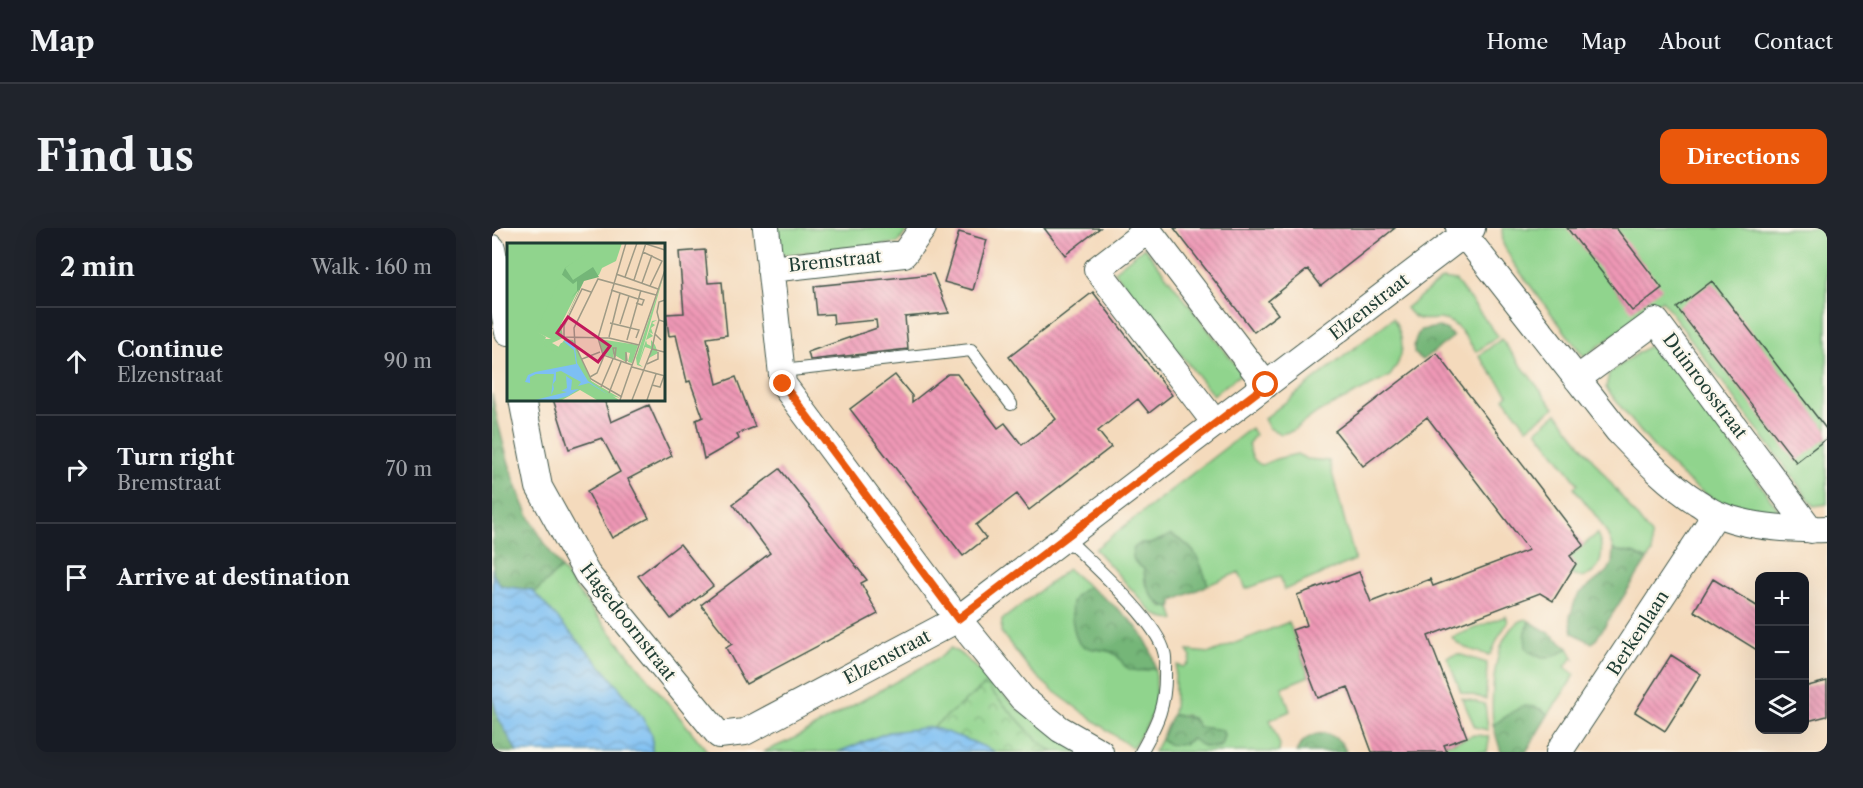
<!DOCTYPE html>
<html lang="en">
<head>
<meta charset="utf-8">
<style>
  :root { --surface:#171b24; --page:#20242c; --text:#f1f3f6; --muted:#9ea1a6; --line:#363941; --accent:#ea580c }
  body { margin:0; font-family:"Libre Caslon Text",serif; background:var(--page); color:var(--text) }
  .controls { position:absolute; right:18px; bottom:18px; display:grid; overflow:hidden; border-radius:12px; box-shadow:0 6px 24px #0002 }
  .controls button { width:54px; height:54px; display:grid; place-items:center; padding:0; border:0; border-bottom:2px solid var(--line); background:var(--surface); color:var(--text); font:30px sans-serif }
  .stop { position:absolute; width:18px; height:18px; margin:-14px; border:4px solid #ea580c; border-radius:50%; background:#fff }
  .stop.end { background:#ea580c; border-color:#fff; box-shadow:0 2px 6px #0008 }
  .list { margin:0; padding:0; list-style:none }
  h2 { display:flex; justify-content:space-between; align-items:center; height:78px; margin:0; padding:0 24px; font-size:26px }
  h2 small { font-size:20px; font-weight:400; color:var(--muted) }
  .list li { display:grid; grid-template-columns:39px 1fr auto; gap:18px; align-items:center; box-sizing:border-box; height:108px; padding:0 24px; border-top:2px solid var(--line) }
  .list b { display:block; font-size:22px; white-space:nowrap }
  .list p { margin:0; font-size:20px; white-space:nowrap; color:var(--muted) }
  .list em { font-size:20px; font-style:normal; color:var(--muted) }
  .icon { flex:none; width:33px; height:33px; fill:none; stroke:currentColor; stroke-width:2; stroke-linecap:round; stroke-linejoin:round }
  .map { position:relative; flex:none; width:1335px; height:524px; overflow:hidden; border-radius:12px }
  header { display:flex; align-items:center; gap:36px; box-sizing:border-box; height:84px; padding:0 30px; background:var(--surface); border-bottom:2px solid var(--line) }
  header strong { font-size:28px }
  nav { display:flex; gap:33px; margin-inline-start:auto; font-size:21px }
  .intro { display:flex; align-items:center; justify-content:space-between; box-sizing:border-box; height:144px; padding:0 36px }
  h1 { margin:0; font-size:42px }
  .button { padding:15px 27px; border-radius:12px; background:var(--accent); color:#fff; font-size:21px; font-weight:700 }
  main { display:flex; gap:36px; padding:0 36px }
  aside { flex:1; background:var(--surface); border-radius:12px; box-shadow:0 6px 24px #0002 }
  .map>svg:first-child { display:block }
  .grass { fill:#90d48d; stroke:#588860; stroke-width:1.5 }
  .forest { fill:url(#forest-crowns); stroke:#4a7a56; stroke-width:1.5 }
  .park { fill:url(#park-crowns); stroke:#588860; stroke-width:1.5 }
  .water { fill:url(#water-waves); stroke:#4e7e94; stroke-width:1.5 }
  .building { fill:url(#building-back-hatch) }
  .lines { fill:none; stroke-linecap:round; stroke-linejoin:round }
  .lane-casing { stroke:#3f5548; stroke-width:14 }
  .street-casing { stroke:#3f5548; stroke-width:28 }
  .lane { stroke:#fff; stroke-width:12 }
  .street { stroke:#fff; stroke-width:26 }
  .route { stroke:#ea580c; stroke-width:8 }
  .labels { text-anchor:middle; stroke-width:4.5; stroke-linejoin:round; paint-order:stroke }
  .street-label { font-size:18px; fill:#1f3d34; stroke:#fbf7ec }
  .inset-road { fill:none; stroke:#9f9b86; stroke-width:1.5 }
  .view { fill:#c2185b; fill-opacity:0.15; stroke:#c2185b; stroke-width:3 }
  .inset-edge { fill:none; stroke:#1f3d34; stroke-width:3 }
</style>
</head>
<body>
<header>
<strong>Map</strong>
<nav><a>Home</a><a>Map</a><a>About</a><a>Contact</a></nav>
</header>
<div class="intro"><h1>Find us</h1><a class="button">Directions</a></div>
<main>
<aside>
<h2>2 min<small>Walk · 160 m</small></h2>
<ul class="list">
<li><svg class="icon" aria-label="ahead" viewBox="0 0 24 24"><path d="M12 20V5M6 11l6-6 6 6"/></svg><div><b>Continue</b><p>Elzenstraat</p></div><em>90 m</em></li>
<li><svg class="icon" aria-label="right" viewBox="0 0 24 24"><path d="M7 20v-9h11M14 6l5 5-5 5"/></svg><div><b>Turn right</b><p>Bremstraat</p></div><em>70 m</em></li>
<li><svg class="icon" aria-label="arrive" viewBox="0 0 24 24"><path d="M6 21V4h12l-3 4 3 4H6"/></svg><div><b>Arrive at destination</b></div></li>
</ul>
</aside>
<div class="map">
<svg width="1335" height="524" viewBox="0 0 1335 524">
  <defs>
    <pattern id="forest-crowns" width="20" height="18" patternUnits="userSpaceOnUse" patternTransform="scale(1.5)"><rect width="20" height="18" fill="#74b678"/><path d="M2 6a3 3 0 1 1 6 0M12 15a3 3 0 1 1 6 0" fill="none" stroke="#5f9563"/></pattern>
    <pattern id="park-crowns" width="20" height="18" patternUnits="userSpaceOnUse" patternTransform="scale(1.5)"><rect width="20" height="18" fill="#90d48d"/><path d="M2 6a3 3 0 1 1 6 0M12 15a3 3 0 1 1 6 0" fill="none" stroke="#75ad74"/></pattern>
    <pattern id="water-waves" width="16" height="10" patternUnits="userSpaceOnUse" patternTransform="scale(1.5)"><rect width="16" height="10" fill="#7dbff3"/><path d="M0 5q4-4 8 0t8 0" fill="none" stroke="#669cc6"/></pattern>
    <pattern id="building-back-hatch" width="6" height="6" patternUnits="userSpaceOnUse" patternTransform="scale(1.5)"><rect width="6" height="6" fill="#ef98b6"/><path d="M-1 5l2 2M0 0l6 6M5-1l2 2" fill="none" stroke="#c17d95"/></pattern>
  </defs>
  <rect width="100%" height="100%" fill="#fbf7ec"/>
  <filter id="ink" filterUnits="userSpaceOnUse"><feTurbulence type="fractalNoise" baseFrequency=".0167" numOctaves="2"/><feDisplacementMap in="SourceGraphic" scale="12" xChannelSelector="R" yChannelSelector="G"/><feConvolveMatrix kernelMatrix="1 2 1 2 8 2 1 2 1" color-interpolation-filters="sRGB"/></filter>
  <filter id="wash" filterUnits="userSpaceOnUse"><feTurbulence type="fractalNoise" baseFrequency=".008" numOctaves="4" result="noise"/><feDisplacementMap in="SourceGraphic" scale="24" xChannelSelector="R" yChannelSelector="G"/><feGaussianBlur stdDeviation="1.35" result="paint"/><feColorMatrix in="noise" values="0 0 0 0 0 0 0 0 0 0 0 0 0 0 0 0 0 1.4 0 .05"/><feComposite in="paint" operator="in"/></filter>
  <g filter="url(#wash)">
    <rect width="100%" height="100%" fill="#f4dabc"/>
    <path class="grass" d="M283 0H417L406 15 287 27Z
      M1010 0H1335V276L1322 278 1170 72 1092 129 1022 36 1011 16Z
      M652 19 750 145 721 167 622 43Z
      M950 51 964 53 1006 108 984 124C977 114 970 101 960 95 942 84 929 102 914 80Z
      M901 90C914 112 913 129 897 149L826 184 800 203 789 206 777 200 772 191Z
      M1009 111 1062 180 1035 200 1012 170 1016 166 987 128Z
      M1165 118 1181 135 1288 284C1211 296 1156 212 1114 160L1117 145 1155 119Z
      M1065 185 1159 307 1160 325 1155 332 1144 326 1121 322C1116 298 1096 279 1082 260L1086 256 1045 202Z
      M759 200 763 207 756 216C758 225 761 234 770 237L784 231 805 226 815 231 837 233 863 332 792 362 788 348 754 361 747 344 716 357C707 332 705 320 679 307L658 316 649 315 642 320 640 328 652 341 653 355 669 378 679 380 683 392 673 391 661 385 603 321Z
      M1105 306C1117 328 1104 358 1077 346L1078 328Z
      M69 340 92 372 216 524H160V507L42 365Z
      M576 341 596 358 585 367 597 420C614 423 624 421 633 438L652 443 663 440C668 478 661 490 640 520L560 462 539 443 509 404 510 392Z
      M1014 388 1016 394 1007 408 999 426 996 427C983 422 968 421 960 409Z
      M1034 391 1037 393 1033 407 1069 425 1076 420 1082 431 1080 430 1073 439 1083 447 1056 487 1051 482 1041 479 1001 497C999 470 1000 400 1034 391Z
      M797 394 817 448 790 459 798 483 778 492 788 517 787 524H662L669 511 675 516H692L700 510C710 519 716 522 729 518L732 507 730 502 707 499 694 487H680C686 471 680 453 685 437L691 439 697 435 699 429 695 423 718 425Z
      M459 420 472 428 526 481 589 524H504L397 504 346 524H271L299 512 450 428Z
      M966 426 995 435 994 471 969 464 955 429Z
      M970 470 993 476 996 502 983 499Z
      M982 507 996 508 997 513 995 524H955L952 517Z"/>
    <path class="forest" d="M947 99 955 102 961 109 931 132 922 125C922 115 923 109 929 102Z
      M0 166C8 207 19 250 37 288 46 306 58 323 69 340L42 365 40 362 8 358 1 346Z
      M679 307C705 319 707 332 716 357L681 373 679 380C659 375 654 360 652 341 642 335 639 331 642 320L649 315 658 316Z
      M1121 322 1144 326 1155 332 1103 413 1100 415 1081 405 1078 389 1083 373 1087 366 1116 343 1120 335Z
      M596 358C624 378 659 403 663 440 654 442 640 446 632 437 628 432 627 427 620 424 610 420 597 423 588 416 582 410 578 383 580 375 582 368 590 362 596 358Z
      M1037 393 1059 406 1076 420C1062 431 1046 433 1034 420L1033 407Z
      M0 468 6 489 25 524H0Z
      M1030 478C1041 478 1049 479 1056 487L1034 524H1009L1001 497Z
      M680 487 701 490 707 499 730 502 732 507 729 518C716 522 710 518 700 511 689 518 679 521 669 511Z
      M832 505C842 508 851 513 854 524H804C810 512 818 506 832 505Z"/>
    <path class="park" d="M493 457 495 459 498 457V462L545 512 561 524H410Z"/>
    <path class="water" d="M0 340 1 346 9 358 40 362 116 446 148 486 160 507V524H25L6 489 0 468Z
      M440 499 479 513 504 524H346L397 504Z"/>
    <g id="blocks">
      <path class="building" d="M552 0H608L573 27Z
        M682 0H903L829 58 816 41 776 73 786 86 762 104Z
        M1075 0H1124L1170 60 1140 83Z
        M467 4 495 12 481 62 452 54Z
        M213 22 216 55 230 54 235 107 215 110 225 156 244 149 263 199 245 206 247 211 212 231 204 192 211 189 198 153 195 154 184 107 177 108 174 86 192 85 187 24Z
        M441 46 457 85 413 89 416 121 318 132 316 124 385 100 384 92 342 96 341 86 325 87 322 58Z
        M1220 53 1335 202V210L1304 234 1185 80Z
        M601 64 680 167 657 185 646 171 606 203 619 219 537 282 525 266 484 297 494 310 471 328 358 181 403 147 420 168V174L456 146H465L506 200 513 195 530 217 564 191 517 129Z
        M945 125 1092 317 1078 328 1084 336 1061 373 1048 365 936 408 975 509 952 517 955 524H880L856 459 826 470 800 402 815 397 805 367 867 344 879 374 938 351 941 358 1037 322 935 189 871 238 843 203Z
        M61 171H112L119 194 157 177 180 228 136 251 157 290 120 310 95 263 128 244 110 210 77 221Z
        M288 241 375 352 369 355 386 386 254 456 234 420 240 416 209 377 278 325 241 276Z
        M188 316 221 358 179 391 146 348Z
        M1221 351 1268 380V424L1202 383Z
        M1179 427 1209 446 1173 503 1143 484Z
        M1335 453V488L1312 494V459Z"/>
    </g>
  </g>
  <g filter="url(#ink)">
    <use href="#blocks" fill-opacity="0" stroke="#3f5548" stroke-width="1.5"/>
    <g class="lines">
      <g class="lane-casing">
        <path id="lane" d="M290 143 479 122 519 176
          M574 310C598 334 665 393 672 424 674 429 673 436 673 442 674 477 666 494 649 524"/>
      </g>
      <g class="street-casing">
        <path id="street" d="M274 0 291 156 466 391 530 470 568 501 608 524
          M967 0 1126 203C1151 229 1175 255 1205 274 1212 278 1218 284 1225 286 1259 300 1299 302 1335 301
          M0 20 16 104
          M278 41 412 26 431 0
          M1085 151 1164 93 1319 302
          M30 171 47 259 95 346 227 507 253 504 466 391 980 0
          M724 196 605 41 656 2 774 157
          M1067 524 1224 286"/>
      </g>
      <use href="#lane" class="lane"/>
      <use href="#street" class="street"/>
    </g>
  </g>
  <g class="lines" filter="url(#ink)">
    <path class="route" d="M291 156 466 391 774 157"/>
  </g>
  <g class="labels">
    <g class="street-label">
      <text transform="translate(343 33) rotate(-6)" y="6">Bremstraat</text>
      <text transform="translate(877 79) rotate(-38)" y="6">Elzenstraat</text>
      <text transform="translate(1213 158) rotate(53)" y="6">Duinroosstraat</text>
      <text transform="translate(136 394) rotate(52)" y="6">Hagedoornstraat</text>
      <text transform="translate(1146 405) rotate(-57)" y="6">Berkenlaan</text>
      <text transform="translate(395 429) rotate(-28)" y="6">Elzenstraat</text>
    </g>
  </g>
  <g transform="translate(15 15)">
    <rect width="158" height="158" fill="#f4dabc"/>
    <path d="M91 0H115L109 18 95 25 92 32 78 34 54 81 56 95 45 100 52 104 58 96 66 97 84 138 113 155 72 145 33 103 48 111 35 102 38 96H44L25 87 59 21ZM157 31 132 119 145 78 150 77 145 80 148 82 144 85 146 91 142 89 146 93 139 97 140 101 144 103V97L148 102 151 110 142 115 144 106 138 104 132 121 136 124 130 122 129 115ZM92 96 131 102 125 120 121 119 123 110 119 109V119L106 111 107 115 96 111Z" fill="#90d48d"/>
    <path d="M87 3 58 25 66 37 86 24 92 34 77 38 54 86 72 47 64 55 70 48V38L66 41 53 30 59 21Z" fill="#74b678"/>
    <path d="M0 0H95L58 25 29 88 39 94 36 102 48 109 54 100 67 99 84 138 112 157H90L73 147 55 157H0Z" fill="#90d48d"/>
    <path d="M56 98 64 99 68 105 70 120 81 138 102 152 82 140 71 143 74 139 54 128 49 129V137L46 141 47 146 44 152 47 131H29L23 134V140L18 139 21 132 28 129 69 121 67 107ZM59 133 65 137 64 147 72 146 61 153 47 157H28L60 149 54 148 60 145Z" fill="#7dbff3"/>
    <path class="inset-road" d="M119 0 91 95 96 112 125 122M136 0 158 7M136 9 155 18 143 43M109 31 151 46M118 34 130 0M127 37 139 0M135 40 145 12M104 47 131 56M84 49 75 46 57 83V94L102 95 132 102M158 57 152 59 150 69 152 77 158 79M129 60 135 62 137 57 131 55M152 77 148 91 154 97M103 80 132 87 129 95M113 81 122 53M148 91 145 106 157 109M102 94 113 50M120 97 134 47M75 116 93 109M108 116 106 105H109L108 114M119 120V109L120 118M140 121 151 116V109M125 124 158 133M83 134 90 130 97 113M145 142 153 144 157 133M94 144 106 116M102 150 114 119M115 154 84 136 68 102 67 85 91 36 149 52M113 157 158 27M125 157 145 106M140 157 149 131"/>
    <path class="view" d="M61 74 103 103 91 119 50 90Z"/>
    <rect width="158" height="158" class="inset-edge"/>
  </g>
</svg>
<div class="controls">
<button>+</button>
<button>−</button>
<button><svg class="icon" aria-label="layers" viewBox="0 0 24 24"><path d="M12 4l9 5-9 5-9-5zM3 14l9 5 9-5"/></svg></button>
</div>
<div class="stop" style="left:774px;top:157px"></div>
<div class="stop end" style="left:291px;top:156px"></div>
</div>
</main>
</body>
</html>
